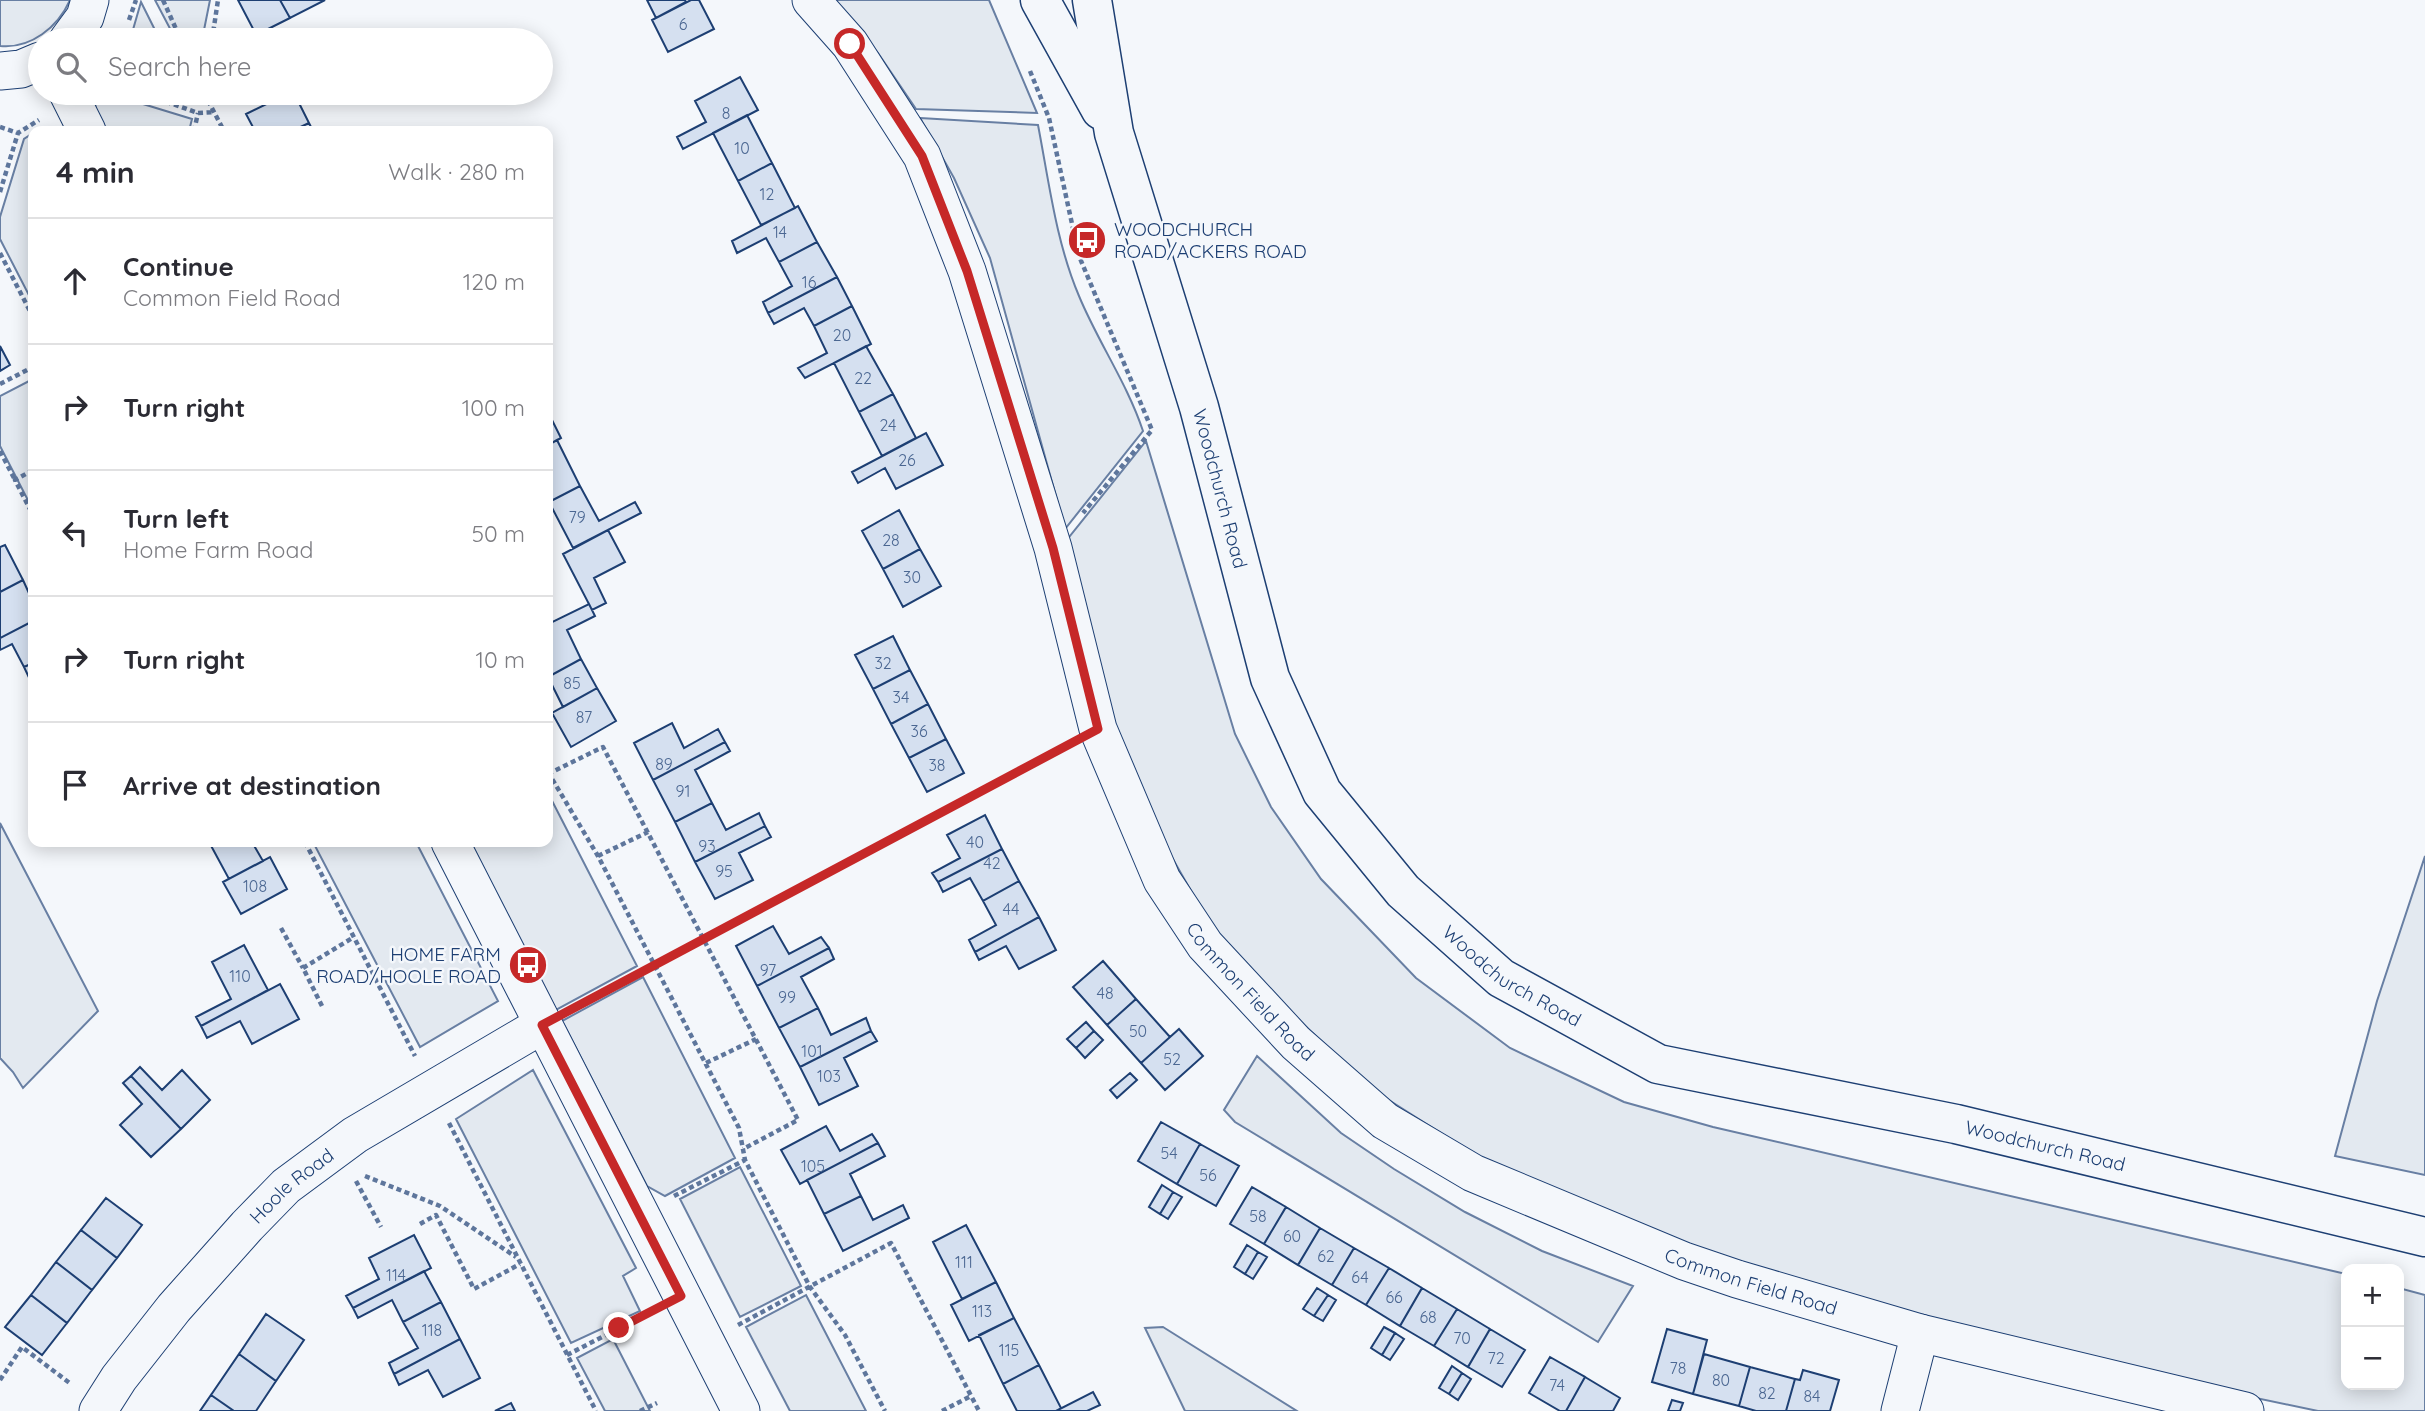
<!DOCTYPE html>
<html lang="en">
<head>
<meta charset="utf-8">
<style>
  :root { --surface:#fff; --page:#f7f7f7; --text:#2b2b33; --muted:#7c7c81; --line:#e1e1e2 }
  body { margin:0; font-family:Quicksand,sans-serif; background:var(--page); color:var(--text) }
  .controls { position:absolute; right:21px; bottom:21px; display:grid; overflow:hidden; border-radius:14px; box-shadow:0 4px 18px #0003 }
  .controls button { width:63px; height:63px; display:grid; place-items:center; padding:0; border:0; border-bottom:2px solid var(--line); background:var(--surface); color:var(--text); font:35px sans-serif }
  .stop { position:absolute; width:21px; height:21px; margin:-16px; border:5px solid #c62828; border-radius:50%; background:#fff }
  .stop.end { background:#c62828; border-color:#fff; box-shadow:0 2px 7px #0008 }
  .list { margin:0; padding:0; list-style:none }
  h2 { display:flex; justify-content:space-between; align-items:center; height:91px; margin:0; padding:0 28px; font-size:30px }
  h2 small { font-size:23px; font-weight:400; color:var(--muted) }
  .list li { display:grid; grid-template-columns:46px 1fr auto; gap:21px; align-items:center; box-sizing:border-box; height:126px; padding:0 28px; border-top:2px solid var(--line) }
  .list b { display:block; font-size:26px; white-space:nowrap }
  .list p { margin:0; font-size:23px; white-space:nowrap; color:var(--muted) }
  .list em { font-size:23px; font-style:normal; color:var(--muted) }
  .icon { flex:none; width:38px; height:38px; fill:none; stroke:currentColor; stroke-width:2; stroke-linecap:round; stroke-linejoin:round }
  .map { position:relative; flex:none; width:2425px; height:1411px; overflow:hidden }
  .search { position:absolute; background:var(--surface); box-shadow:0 4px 18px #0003; left:28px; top:28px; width:525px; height:77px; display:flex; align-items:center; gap:18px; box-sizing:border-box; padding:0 24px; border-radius:38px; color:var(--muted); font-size:26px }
  .panel { position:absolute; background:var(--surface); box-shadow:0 4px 18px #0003; left:28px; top:126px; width:525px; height:721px; border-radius:14px }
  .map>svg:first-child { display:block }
  .green { fill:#e3e9f0; stroke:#687fa3; stroke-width:2 }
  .building { fill:#d5e0f0; stroke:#1d3f73; stroke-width:2 }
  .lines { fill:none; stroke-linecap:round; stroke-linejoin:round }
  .street-casing { stroke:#1d3f73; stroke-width:39 }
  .primary-casing { stroke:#1d3f73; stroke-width:41 }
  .path { stroke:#5e769c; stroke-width:4.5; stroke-dasharray:5 3.5; stroke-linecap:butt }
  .street { stroke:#f4f7fb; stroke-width:37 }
  .primary { stroke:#f4f7fb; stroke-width:38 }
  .route { stroke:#c62828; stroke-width:9 }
  .labels { text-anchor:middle; stroke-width:5; stroke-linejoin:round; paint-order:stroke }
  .number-label { font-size:16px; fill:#4b6792 }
  .poi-label { font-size:19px; fill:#1d3f73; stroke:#f4f7fb; text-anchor:start }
  .street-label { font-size:19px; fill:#1d3f73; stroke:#f4f7fb }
</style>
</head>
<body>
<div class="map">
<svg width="2425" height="1411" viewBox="0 0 2425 1411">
  <rect width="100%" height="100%" fill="#f4f7fb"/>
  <path class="green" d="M0 0H70C58 27 31 49 0 46Z
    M155 0H210L202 40H176Z
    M832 0H989L1037 113 916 109 878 53Z
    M141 2 160 40H130Z
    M107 93 192 119 189 131H104L96 115 95 100Z
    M920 118 1038 125C1049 182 1056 242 1079 296 1098 342 1127 383 1143 431L1065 529 990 258 954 178Z
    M33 133V303L0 239V217L24 139Z
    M33 379V510L0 446V396Z
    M1146 441 1235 734 1271 807 1321 879 1416 978 1510 1048 1624 1102 1713 1127 2346 1274V1385H2399V1288L2425 1295V1411H2318L1976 1339 1685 1247 1515 1180 1373 1090 1247 971 1207 919 1145 810 1101 684 1066 541Z
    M548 793 637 966 556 1010 469 842H548Z
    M0 823 98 1011 23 1088 13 1072 0 1058Z
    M313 842H416L498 1001 420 1047Z
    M2425 856V1175L2335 1156 2377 1001Z
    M643 977 735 1158 665 1196 647 1186 562 1021Z
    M1257 1056 1341 1133 1394 1169 1465 1212 1542 1251 1633 1286 1598 1342 1235 1122 1224 1110Z
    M533 1070 636 1268 623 1276 640 1311 571 1343 456 1119Z
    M740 1167 801 1286 740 1317 680 1199Z
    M806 1295 866 1411H790L746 1327Z
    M1163 1327 1297 1411H1185L1145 1328Z
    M613 1339 650 1411H605L577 1358Z"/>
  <path class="building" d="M238 0H280L290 18 268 29 274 40H259Z
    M280 0H325L290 18Z
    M647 0H685L686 2 656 18Z
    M691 0H699L714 29 668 52 652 20Z
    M740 77 758 110 683 149 677 137 706 122 695 101Z
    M289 93H294L309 123 292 131H255L246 114Z
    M747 115 772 163 738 181 713 133Z
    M309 123 313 131H292Z
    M772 163 795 208 761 225 738 181Z
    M798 206 817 242 779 262 766 238 737 253 732 241Z
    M817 242 837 277 768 313 763 302 792 286 779 262Z
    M837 277 852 306 814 326 804 308 774 324 768 313Z
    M852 306 871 344 805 378 798 368 827 353 814 326Z
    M0 346 10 365 0 371Z
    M866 346 893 394 859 412 834 363Z
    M893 394 916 438 882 456 859 412Z
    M548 412 561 438 548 445Z
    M926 433 943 465 896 489 885 468 858 483 852 472Z
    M557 440 580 486 549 502 548 445Z
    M580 486 599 521 635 502 641 513 573 548 549 502Z
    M899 510 920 549 883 569 862 531Z
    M608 530 625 562 594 578 606 603 592 610 563 554Z
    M5 545 23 580 0 592V547Z
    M920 549 941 586 903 607 883 569Z
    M23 580 33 602V621L0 638V592Z
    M589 604 595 616 567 630 581 659 548 677V624Z
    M33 621V663L24 667 12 644 0 650V638Z
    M893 636 910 670 873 689 855 655Z
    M581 659 597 688 563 707 548 677Z
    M33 663V686L24 667Z
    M910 670 928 704 891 724 873 689Z
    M597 688 616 721 571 747 552 713Z
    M928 704 946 739 909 758 891 724Z
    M672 723 684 748 718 729 725 742 653 780 634 743Z
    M946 739 964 773 927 792 909 758Z
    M725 742 730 751 695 770 712 803 675 822 653 780Z
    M712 803 726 830 759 813 765 826 695 862 675 822Z
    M985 815 1002 849 938 882 932 873 960 858 947 835Z
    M765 826 771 837 739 853 753 880 715 899 695 862Z
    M209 842H252L263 861 229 879Z
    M1002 849 1019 881 983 901 970 878 943 892 938 882Z
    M270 857 287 889 241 914 223 882Z
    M1019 881 1039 917 975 952 969 940 996 925 983 901Z
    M1039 917 1056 950 1019 969 1006 946 979 960 975 952Z
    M773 926 789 954 821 937 829 948 757 986 736 946Z
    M244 945 268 990 201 1026 196 1017 231 999 212 962Z
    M829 948 834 959 801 977 818 1008 779 1028 757 986Z
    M1103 961 1136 999 1107 1025 1073 987Z
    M280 984 299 1019 252 1044 240 1021 207 1038 201 1026Z
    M1136 999 1170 1037 1141 1063 1107 1025Z
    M818 1008 831 1035 866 1018 871 1031 800 1067 779 1028Z
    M1086 1022 1094 1031 1076 1048 1067 1039Z
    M1179 1029 1203 1056 1165 1090 1141 1063Z
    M871 1031 877 1041 844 1058 858 1086 819 1105 800 1067Z
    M1094 1031 1103 1040 1085 1058 1076 1048Z
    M140 1067 162 1090 182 1070 210 1100 181 1129 131 1076Z
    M1130 1073 1137 1080 1117 1098 1110 1090Z
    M131 1076 181 1129 151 1157 120 1125 142 1104 123 1083Z
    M1161 1122 1200 1144 1177 1184 1138 1161Z
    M826 1126 840 1151 872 1134 878 1143 800 1184 781 1150Z
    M878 1143 885 1156 850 1174 861 1196 824 1214 807 1180Z
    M1200 1144 1239 1166 1216 1206 1177 1184Z
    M1162 1185 1173 1192 1160 1214 1149 1207Z
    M1252 1187 1286 1207 1264 1244 1230 1224Z
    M1173 1192 1182 1197 1168 1219 1160 1214Z
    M861 1196 873 1220 903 1205 909 1218 843 1251 824 1214Z
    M106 1198 142 1225 117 1258 81 1230Z
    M1286 1207 1320 1228 1298 1265 1264 1244Z
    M966 1225 996 1282 962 1299 933 1242Z
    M1320 1228 1354 1248 1332 1285 1298 1265Z
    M81 1230 117 1258 92 1290 56 1262Z
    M414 1235 431 1268 353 1308 346 1296 379 1279 369 1258Z
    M1247 1245 1258 1252 1245 1274 1234 1267Z
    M1354 1248 1389 1268 1366 1305 1332 1285Z
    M1258 1252 1267 1257 1253 1279 1245 1274Z
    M56 1262 92 1290 67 1323 31 1295Z
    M1389 1268 1422 1288 1400 1326 1366 1305Z
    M424 1271 441 1302 403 1322 392 1300 358 1318 353 1308Z
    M996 1282 1014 1318 969 1341 951 1305Z
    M1317 1288 1328 1295 1314 1316 1303 1309Z
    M1422 1288 1457 1309 1434 1346 1400 1326Z
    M31 1295 67 1323 42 1355 5 1327Z
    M1328 1295 1336 1300 1323 1321 1314 1316Z
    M441 1302 460 1339 394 1374 389 1363 418 1348 403 1322Z
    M1457 1309 1490 1329 1468 1367 1434 1346Z
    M266 1314 304 1340 276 1381 239 1354Z
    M1014 1318 1039 1365 1003 1384 979 1335Z
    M1384 1327 1395 1333 1382 1355 1371 1348Z
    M1490 1329 1525 1350 1502 1387 1468 1367Z
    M1667 1329 1707 1340 1693 1394 1652 1382Z
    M1395 1333 1404 1339 1390 1360 1382 1355Z
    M460 1339 480 1378 443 1397 428 1370 399 1385 394 1374Z
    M239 1354 276 1381 256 1411H234L211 1395Z
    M1704 1354 1750 1367 1739 1406 1693 1394Z
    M1550 1357 1585 1377 1566 1411H1560L1529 1393Z
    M1039 1365 1061 1408 1056 1411H1017L1003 1384Z
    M1452 1366 1462 1373 1449 1394 1439 1388Z
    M1750 1367 1795 1379 1786 1411H1756L1739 1406Z
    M1803 1370 1839 1380 1830 1411H1786L1795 1379 1800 1380Z
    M1462 1373 1471 1379 1458 1400 1449 1394Z
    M1585 1377 1620 1398 1613 1411H1566Z
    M1093 1392 1100 1405 1087 1411H1056Z
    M211 1395 234 1411H200Z
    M1672 1400 1683 1403 1680 1411H1668Z
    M511 1403 515 1411H495Z"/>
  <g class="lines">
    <g class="street-casing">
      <g id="street">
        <path id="s1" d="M811 0 850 44 922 156 967 271 1053 548 1098 729 1162 880 1205 945 1296 1043 1385 1121 1473 1173 1684 1261 1737 1279 1920 1333 2245 1411"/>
        <path d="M68 40 85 17 90 0"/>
        <path d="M0 71 21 69 40 61"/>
        <path d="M68 93 87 131"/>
        <path d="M450 842 741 1411"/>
        <path id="s2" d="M98 1411 119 1378 174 1308 247 1226 286 1186 355 1135 542 1025"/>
        <path d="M1900 1411 1920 1333"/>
      </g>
    </g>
    <g class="primary-casing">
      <g id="primary">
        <path d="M1040 0 1101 110"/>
        <path id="s3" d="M1092 0 1114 133 1199 407 1270 678 1322 792 1403 891 1501 978 1658 1064 1956 1124 2425 1237"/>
      </g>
    </g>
    <path class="path" d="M163 0 181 40
      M129 20 136 0
      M212 40 218 0
      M1030 71 1049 118 1079 256 1152 430 1083 513
      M142 93 198 113 215 112
      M204 93 224 131
      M0 127 18 133 39 120
      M194 131 198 113
      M0 192 18 133
      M0 253 33 317
      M0 384 33 367
      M0 451 15 480
      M33 470 15 480 33 515
      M548 772 598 856 739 1128 745 1160 810 1287 845 1335 885 1411
      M548 774 603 747 798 1120 743 1149
      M305 842 415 1056
      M598 856 648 832
      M281 928 303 968
      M322 1006 303 968 354 937
      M577 1007 1063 748
      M706 1063 756 1039
      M449 1123 596 1411
      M365 1176 440 1206 516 1257
      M356 1181 381 1227
      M674 1196 745 1160
      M420 1224 436 1215 474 1289 520 1264
      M738 1325 891 1243 979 1411
      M567 1355 647 1314
      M0 1380 22 1347 71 1384
      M640 1411 657 1403
      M942 1411 971 1396"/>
    <use href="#street" class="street"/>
    <use href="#primary" class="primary"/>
  </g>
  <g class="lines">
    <path class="route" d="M619 1328 681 1296 542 1025 1098 729 1053 548 967 271 922 156 850 44"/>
  </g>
  <defs>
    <g id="bus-disc" transform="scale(2.0125)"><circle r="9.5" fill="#c62828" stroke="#f4f7fb"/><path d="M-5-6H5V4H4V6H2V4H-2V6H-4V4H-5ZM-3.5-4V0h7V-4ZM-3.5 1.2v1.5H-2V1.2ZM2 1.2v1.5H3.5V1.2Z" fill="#fff"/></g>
  </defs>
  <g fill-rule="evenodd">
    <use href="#bus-disc" x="1087" y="240"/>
    <use href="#bus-disc" x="528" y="965"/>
  </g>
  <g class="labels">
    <g class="number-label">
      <text x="683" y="30">6</text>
      <text x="726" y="119">8</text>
      <text x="742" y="154">10</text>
      <text x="767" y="200">12</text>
      <text x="780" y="238">14</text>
      <text x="809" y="288">16</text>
      <text x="842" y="341">20</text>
      <text x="863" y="384">22</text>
      <text x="888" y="431">24</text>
      <text x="907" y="466">26</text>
      <text x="577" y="523">79</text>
      <text x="891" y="546">28</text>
      <text x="912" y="583">30</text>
      <text x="883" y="669">32</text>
      <text x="572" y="689">85</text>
      <text x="901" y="703">34</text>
      <text x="584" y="723">87</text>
      <text x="919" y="737">36</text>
      <text x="664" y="770">89</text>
      <text x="937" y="771">38</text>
      <text x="683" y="797">91</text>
      <text x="975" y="848">40</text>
      <text x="707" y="852">93</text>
      <text x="992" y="869">42</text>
      <text x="724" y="877">95</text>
      <text x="255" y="892">108</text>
      <text x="1011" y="915">44</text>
      <text x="768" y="976">97</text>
      <text x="240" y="982">110</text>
      <text x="1105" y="999">48</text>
      <text x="787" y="1003">99</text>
      <text x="1138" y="1037">50</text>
      <text x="812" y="1057">101</text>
      <text x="1172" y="1065">52</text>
      <text x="829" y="1082">103</text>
      <text x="1169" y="1159">54</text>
      <text x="813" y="1172">105</text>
      <text x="1208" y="1181">56</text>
      <text x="1258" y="1222">58</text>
      <text x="1292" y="1242">60</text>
      <text x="1326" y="1262">62</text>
      <text x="964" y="1268">111</text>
      <text x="396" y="1281">114</text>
      <text x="1360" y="1283">64</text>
      <text x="1394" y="1303">66</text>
      <text x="982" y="1317">113</text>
      <text x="1428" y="1323">68</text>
      <text x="432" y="1336">118</text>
      <text x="1462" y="1344">70</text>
      <text x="1009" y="1356">115</text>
      <text x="1496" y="1364">72</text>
      <text x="1678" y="1374">78</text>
      <text x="1721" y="1386">80</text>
      <text x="1557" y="1391">74</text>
      <text x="1767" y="1399">82</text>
      <text x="1812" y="1402">84</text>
    </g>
    <g class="poi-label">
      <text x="1114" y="236">WOODCHURCH<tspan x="1114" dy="22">ROAD/ACKERS ROAD</tspan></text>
      <text x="501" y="961" text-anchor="end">HOME FARM<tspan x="501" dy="22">ROAD/HOOLE ROAD</tspan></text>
    </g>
    <g class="street-label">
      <text dy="7" stroke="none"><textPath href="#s3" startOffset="506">Woodchurch Road</textPath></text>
      <text dy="7" stroke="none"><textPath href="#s3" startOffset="1094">Woodchurch Road</textPath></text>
      <text dy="7" stroke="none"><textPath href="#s1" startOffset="1099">Common Field Road</textPath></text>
      <text dy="7" stroke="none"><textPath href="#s3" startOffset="1661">Woodchurch Road</textPath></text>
      <text dy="7" stroke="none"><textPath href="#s2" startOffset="298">Hoole Road</textPath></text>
      <text dy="7" stroke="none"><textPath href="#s1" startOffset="1687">Common Field Road</textPath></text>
    </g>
  </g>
</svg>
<div class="controls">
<button>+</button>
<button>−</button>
</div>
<div class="stop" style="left:850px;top:44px"></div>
<div class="stop end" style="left:619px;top:1328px"></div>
<div class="search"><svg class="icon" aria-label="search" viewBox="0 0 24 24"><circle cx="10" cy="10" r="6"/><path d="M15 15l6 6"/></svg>Search here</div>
<section class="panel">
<h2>4 min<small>Walk · 280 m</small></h2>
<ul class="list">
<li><svg class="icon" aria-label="ahead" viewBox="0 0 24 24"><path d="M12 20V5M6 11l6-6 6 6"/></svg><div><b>Continue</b><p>Common Field Road</p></div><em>120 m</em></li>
<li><svg class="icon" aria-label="right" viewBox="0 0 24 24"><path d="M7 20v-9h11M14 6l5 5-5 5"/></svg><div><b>Turn right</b></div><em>100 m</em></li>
<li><svg class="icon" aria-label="left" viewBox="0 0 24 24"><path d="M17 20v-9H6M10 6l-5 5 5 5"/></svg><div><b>Turn left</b><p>Home Farm Road</p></div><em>50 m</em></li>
<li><svg class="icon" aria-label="right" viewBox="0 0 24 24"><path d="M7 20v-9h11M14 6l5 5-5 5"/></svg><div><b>Turn right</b></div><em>10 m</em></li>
<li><svg class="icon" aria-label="arrive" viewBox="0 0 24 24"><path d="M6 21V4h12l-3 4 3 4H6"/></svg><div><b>Arrive at destination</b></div></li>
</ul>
</section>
</div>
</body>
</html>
